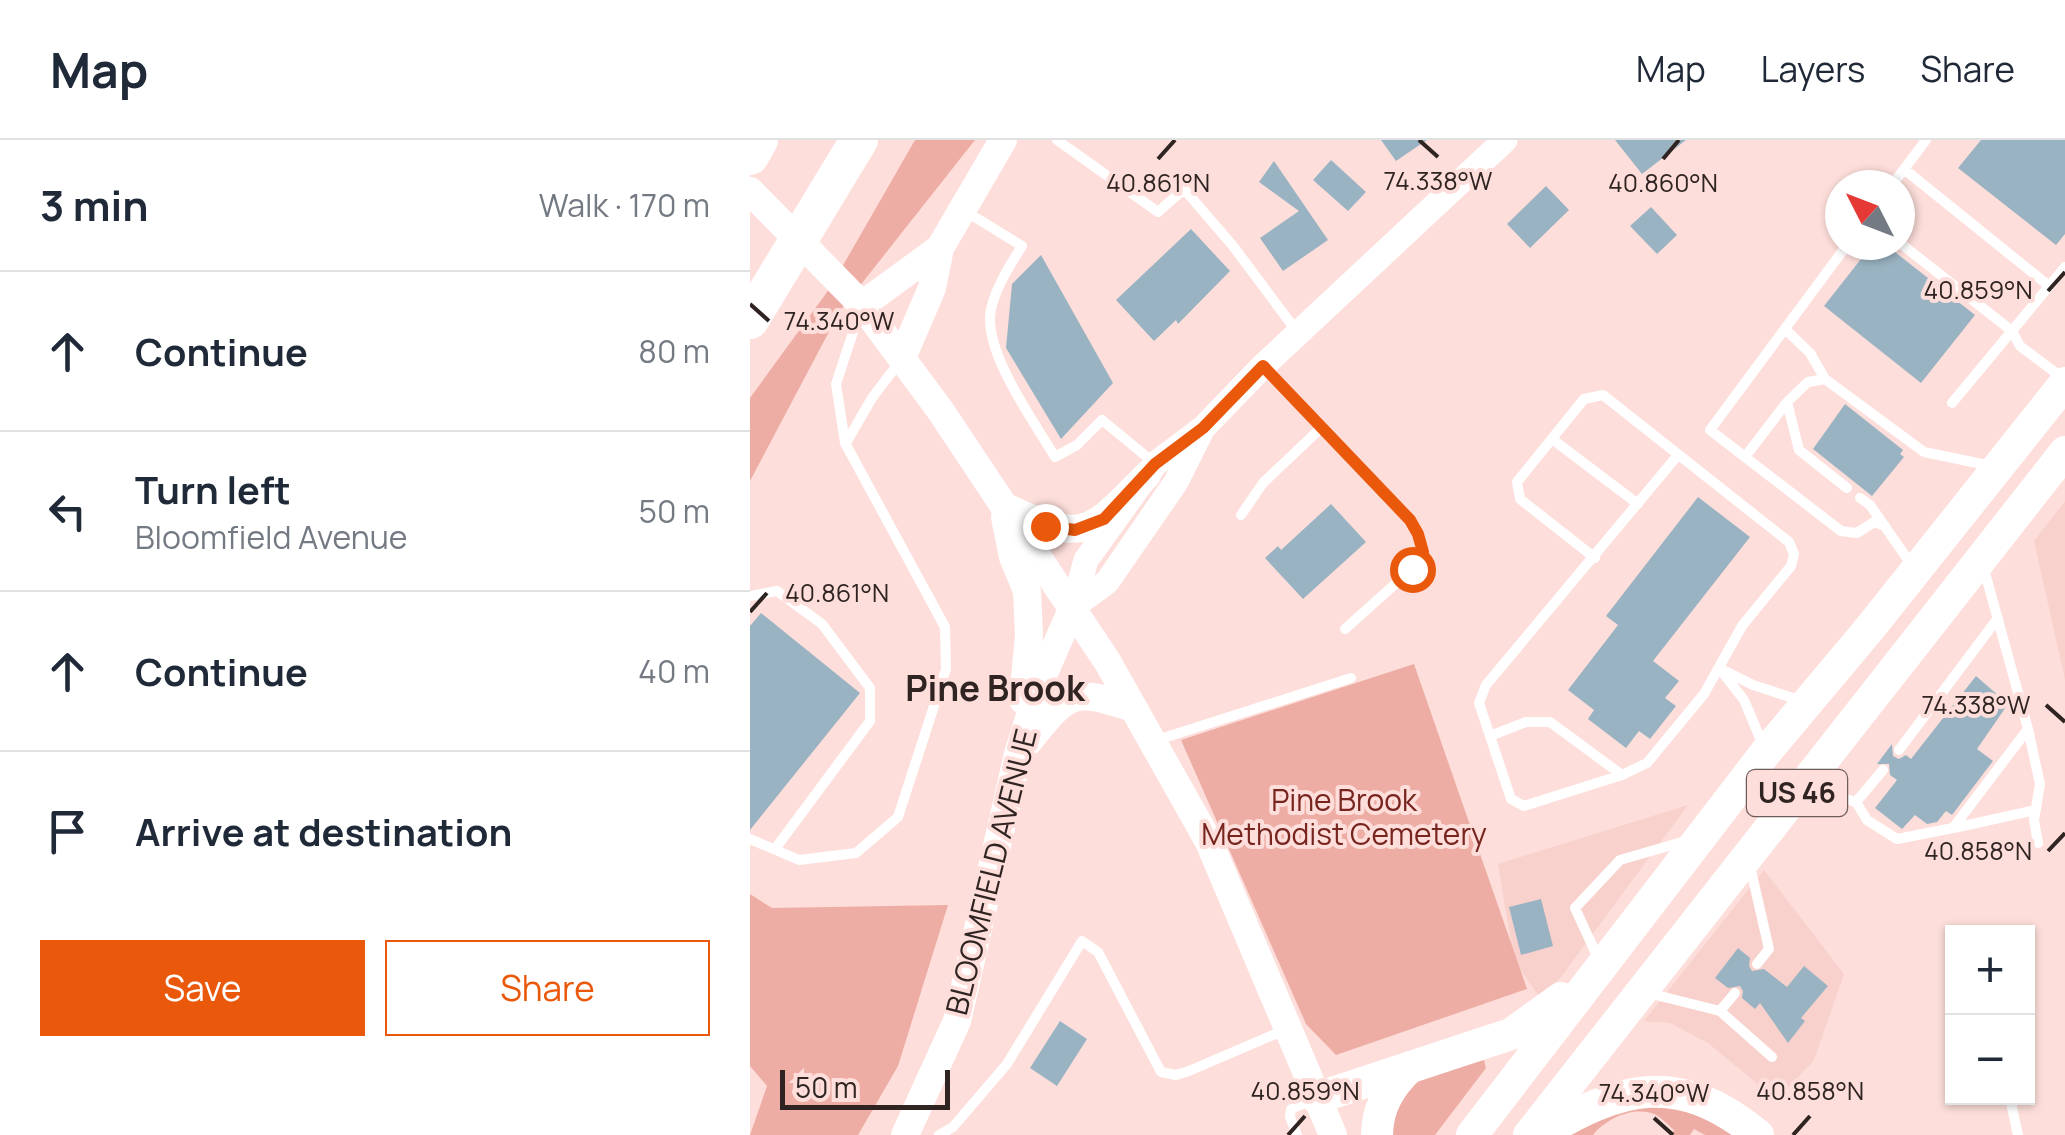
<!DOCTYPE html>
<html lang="en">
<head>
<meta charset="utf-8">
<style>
  :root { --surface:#fff; --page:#f2f2f3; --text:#1f2937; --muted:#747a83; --line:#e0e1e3; --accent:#ea580c }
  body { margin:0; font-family:Manrope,sans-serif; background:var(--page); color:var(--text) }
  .controls { position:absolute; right:30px; bottom:30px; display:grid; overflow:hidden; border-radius:0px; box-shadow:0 2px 8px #0004 }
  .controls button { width:90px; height:90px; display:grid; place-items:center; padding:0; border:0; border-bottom:2px solid var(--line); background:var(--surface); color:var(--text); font:50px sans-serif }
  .compass { position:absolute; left:1075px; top:30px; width:90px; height:90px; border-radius:50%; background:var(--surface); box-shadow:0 2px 8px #0004; rotate:312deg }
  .scale { position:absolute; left:30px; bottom:25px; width:170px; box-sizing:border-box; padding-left:10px; border:5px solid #2f2422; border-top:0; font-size:28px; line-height:35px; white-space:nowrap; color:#2f2422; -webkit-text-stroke:8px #fddeda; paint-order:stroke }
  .stop { position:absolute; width:30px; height:30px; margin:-22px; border:8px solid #ea580c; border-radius:50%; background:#fff }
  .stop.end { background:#ea580c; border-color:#fff; box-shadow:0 2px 10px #0008 }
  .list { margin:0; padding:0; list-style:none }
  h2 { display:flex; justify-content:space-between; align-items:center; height:130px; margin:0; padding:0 40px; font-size:42px }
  h2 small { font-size:32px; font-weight:400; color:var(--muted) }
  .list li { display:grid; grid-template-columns:65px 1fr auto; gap:30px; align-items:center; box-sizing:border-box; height:160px; padding:0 40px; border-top:2px solid var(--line) }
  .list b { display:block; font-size:38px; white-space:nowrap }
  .list p { margin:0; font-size:32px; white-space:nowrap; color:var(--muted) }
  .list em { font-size:32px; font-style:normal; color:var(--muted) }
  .actions { display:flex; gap:20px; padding:30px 40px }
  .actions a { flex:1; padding:22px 0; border:2px solid var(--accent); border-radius:0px; text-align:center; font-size:35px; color:var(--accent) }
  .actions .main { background:var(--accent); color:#fff }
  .icon { flex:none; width:55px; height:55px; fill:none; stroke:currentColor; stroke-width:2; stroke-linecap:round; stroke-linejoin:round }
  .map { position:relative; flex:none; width:1315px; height:995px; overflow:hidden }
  header { display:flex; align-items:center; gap:60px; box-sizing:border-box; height:140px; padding:0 50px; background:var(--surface); border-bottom:2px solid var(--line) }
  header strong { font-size:48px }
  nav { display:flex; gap:55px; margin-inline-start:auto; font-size:35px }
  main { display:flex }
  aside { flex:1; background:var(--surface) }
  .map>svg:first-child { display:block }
  .built { fill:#f8d1cc }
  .green { fill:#edada4 }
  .building { fill:#9ab3c2 }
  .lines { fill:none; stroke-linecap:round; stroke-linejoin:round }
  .service { stroke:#fff; stroke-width:10 }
  .tertiary { stroke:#fff; stroke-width:25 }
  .secondary { stroke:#fff; stroke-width:28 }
  .trunk { stroke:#fff; stroke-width:32 }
  .motorway { stroke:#fff; stroke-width:38 }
  .route { stroke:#ea580c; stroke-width:12 }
  .ticks { fill:none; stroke:#2f2422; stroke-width:4 }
  .labels { text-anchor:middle; stroke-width:8; stroke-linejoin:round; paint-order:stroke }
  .shield { fill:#fddeda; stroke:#6d5c59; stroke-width:2.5 }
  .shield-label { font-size:28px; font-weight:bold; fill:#2f2422 }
  .park-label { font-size:30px; fill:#78251f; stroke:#fddeda }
  .street-label { font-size:30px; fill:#2f2422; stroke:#fddeda }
  .quarter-label { font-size:35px; font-weight:bold; fill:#2f2422; stroke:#fddeda }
  .ticks-label { font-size:25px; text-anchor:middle; fill:#2f2422; stroke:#fddeda; stroke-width:8; stroke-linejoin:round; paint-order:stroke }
</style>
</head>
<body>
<header>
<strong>Map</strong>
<nav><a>Map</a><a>Layers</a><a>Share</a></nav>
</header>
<main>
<aside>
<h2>3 min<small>Walk · 170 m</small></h2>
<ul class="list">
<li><svg class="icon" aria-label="ahead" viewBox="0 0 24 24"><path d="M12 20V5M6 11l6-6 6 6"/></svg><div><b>Continue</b></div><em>80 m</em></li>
<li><svg class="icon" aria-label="left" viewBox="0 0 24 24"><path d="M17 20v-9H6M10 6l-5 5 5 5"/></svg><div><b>Turn left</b><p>Bloomfield Avenue</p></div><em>50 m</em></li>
<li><svg class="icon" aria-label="ahead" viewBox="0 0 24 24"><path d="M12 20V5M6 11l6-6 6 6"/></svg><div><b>Continue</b></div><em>40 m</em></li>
<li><svg class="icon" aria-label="arrive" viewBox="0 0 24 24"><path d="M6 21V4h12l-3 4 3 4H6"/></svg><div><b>Arrive at destination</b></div></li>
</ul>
<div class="actions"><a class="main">Save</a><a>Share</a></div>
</aside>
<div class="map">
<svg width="1315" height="995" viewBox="0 0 1315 995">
  <rect width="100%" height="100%" fill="#fddeda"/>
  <path class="built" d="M1315 361V540L1284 401Z
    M938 665 811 837 789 857 764 820 748 724Z
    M1014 730 1094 834 1064 920 1027 960 958 903 920 883 894 881Z"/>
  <path class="green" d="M165 0H225L90 171 0 341V258L80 148Z
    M664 524 777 849 586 915 556 884 431 600Z
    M0 754 22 768 198 765 148 926 108 995H0L17 946 0 926Z
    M734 920 736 928 685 995H642L649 954 679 934Z
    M916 964 957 979 984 995H955L944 989 940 995H921L924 990C918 985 911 977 904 974 882 966 856 979 843 995H811L848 973Z"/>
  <path class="building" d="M631 0H677L646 21Z
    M865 0H936L892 34Z
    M1231 0H1315V94L1306 105 1208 28Z
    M581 20 616 52 598 71 563 40Z
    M524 21 578 100 533 131 510 98 549 71 509 42Z
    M796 46 819 70 780 108 757 84Z
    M901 67 927 95 907 114 880 86Z
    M441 89 480 131 428 184 426 180 404 201 366 160Z
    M1122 105H1136L1225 175 1171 243 1074 166Z
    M291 115 363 243 311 299 256 208 262 144Z
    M1095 264 1153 310 1150 314 1154 317 1122 356 1063 309Z
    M948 357 1000 397 903 521 929 541 915 558 926 566 900 599 889 591 876 608 838 579 844 570 818 550 868 485 856 476Z
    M581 364 616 402 553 459 515 418 528 406 531 410Z
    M11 473 110 553 0 690V486Z
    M1226 536 1258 564 1227 609 1243 621 1202 675 1196 671 1187 682 1177 684 1165 675 1152 689 1125 668 1147 640 1140 635 1139 624H1127L1142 604 1143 616 1149 619 1156 615 1161 619Z
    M791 759 803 806 771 815 759 767Z
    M988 808 1000 818 999 826 1002 831 1014 829 1037 847 1054 826 1078 846 1051 878 1055 881 1038 903 1010 863 1005 869 992 858 993 851 990 846 978 848 965 838Z
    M310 881 337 899 307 946 280 928Z"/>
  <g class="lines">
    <path class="service" d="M307 0 408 72 434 49 483 106 548 193
      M1154 29 1299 146
      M1142 45 1176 0
      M215 71 272 106C260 125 246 147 241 169 232 211 284 281 305 317L327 305 352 280 403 322
      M1150 103 1262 191 1270 206 1314 239
      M1035 189 1060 213 1075 239
      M515 228 660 380 669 394 673 412 662 429 595 489
      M1037 262 1049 310 1097 348
      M1202 263 1315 127
      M802 299 888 364
      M96 303 122 258 150 221
      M995 317 960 290 1097 105
      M1110 358 1120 365 1163 427
      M491 375 513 343 572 287
      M1135 386 1124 382 1107 393 1091 391 995 317 1037 262 1058 242 1075 239 1174 312 1242 326
      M845 418 770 359 767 342 834 259 853 255 1039 402 1044 414 1041 426 992 486 954 554 897 623 872 635 774 666 761 659 729 563 736 545 928 315
      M0 456 27 451 72 484 120 548V581L25 709
      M969 528 994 560 1013 605
      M975 531 1003 545 1052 561
      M1278 589 1290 644 1284 680 1288 703
      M740 596 776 582H800L872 635
      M407 600 601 538
      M1149 610 1248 478
      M1058 648 1106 662 1117 680 1147 699 1203 688 1278 589 1234 429
      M1106 662 1133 630
      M1204 688 1286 670
      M0 699 49 720 106 713 148 677 196 529 195 487 95 303 86 244 110 171
      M1000 726 1019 809 1007 824
      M848 818 825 768 870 720 939 700
      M898 853 970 871 985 853
      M970 871 1022 917
      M1260 958 1268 995
      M189 995 203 987 257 924 332 801 348 812 411 932 426 935 439 931 537 889
      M547 995 540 977 541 969 562 960"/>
    <path class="tertiary" d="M323 467 336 420 405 324 453 288 513 226 755 0
      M323 467 357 442 426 342 451 292"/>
    <path class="secondary" d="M0 51 112 165 190 270 357 521 459 702 583 995
      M112 165 190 108
      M152 218 182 148 190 108 253 0
      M258 368C335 405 341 392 397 335
      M255 377 263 417 277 451 279 495 273 560
      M279 601C317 554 321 547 380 567
      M155 995 207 881 268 614 291 540 323 467"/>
    <path class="trunk" d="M567 958 761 894 811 858
      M627 995C627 967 640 946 660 927
      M722 995 1016 612 1120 488 1315 243
      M779 995 1315 312
      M789 995C871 946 927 929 1008 995"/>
    <path class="motorway" d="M0 16 9 0
      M0 180 109 0"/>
  </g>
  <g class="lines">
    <path class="route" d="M295 386 325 390 354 379 405 324 453 288 513 226 660 380 668 394 673 412 662 429"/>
  </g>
  <path class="ticks" d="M669 0 688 17M408 19 425 0M913 19 929 0M1298 151 1315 132M0 164 19 181M0 472 17 453M1296 565 1315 582M1298 711 1315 693M904 978 923 995M538 995 555 976M1043 995 1060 976"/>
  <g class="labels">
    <rect class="shield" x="997" y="630" width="100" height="46" rx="8"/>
    <g class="shield-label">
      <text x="1047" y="663">US 46</text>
    </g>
    <g class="park-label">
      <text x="594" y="671">Pine Brook<tspan x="594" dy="34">Methodist Cemetery</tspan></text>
    </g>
    <g class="street-label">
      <text transform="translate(242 732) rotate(-76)" y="10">BLOOMFIELD AVENUE</text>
    </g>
    <g class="quarter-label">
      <text x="245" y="561">Pine Brook</text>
    </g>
  </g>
  <g class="ticks-label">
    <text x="688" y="50">74.338°W</text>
    <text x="408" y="52">40.861°N</text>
    <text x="913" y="52">40.860°N</text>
    <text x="1228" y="159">40.859°N</text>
    <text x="89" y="190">74.340°W</text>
    <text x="87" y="462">40.861°N</text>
    <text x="1226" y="574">74.338°W</text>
    <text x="1228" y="720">40.858°N</text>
    <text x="555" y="960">40.859°N</text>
    <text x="1060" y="960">40.858°N</text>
    <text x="904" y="962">74.340°W</text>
  </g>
</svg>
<div class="controls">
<button>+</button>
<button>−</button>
</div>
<svg class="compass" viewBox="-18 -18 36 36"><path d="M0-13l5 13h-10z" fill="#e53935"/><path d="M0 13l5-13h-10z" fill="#747a83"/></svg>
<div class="scale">50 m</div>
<div class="stop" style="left:662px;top:429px"></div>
<div class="stop end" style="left:295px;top:386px"></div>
</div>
</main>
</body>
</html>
